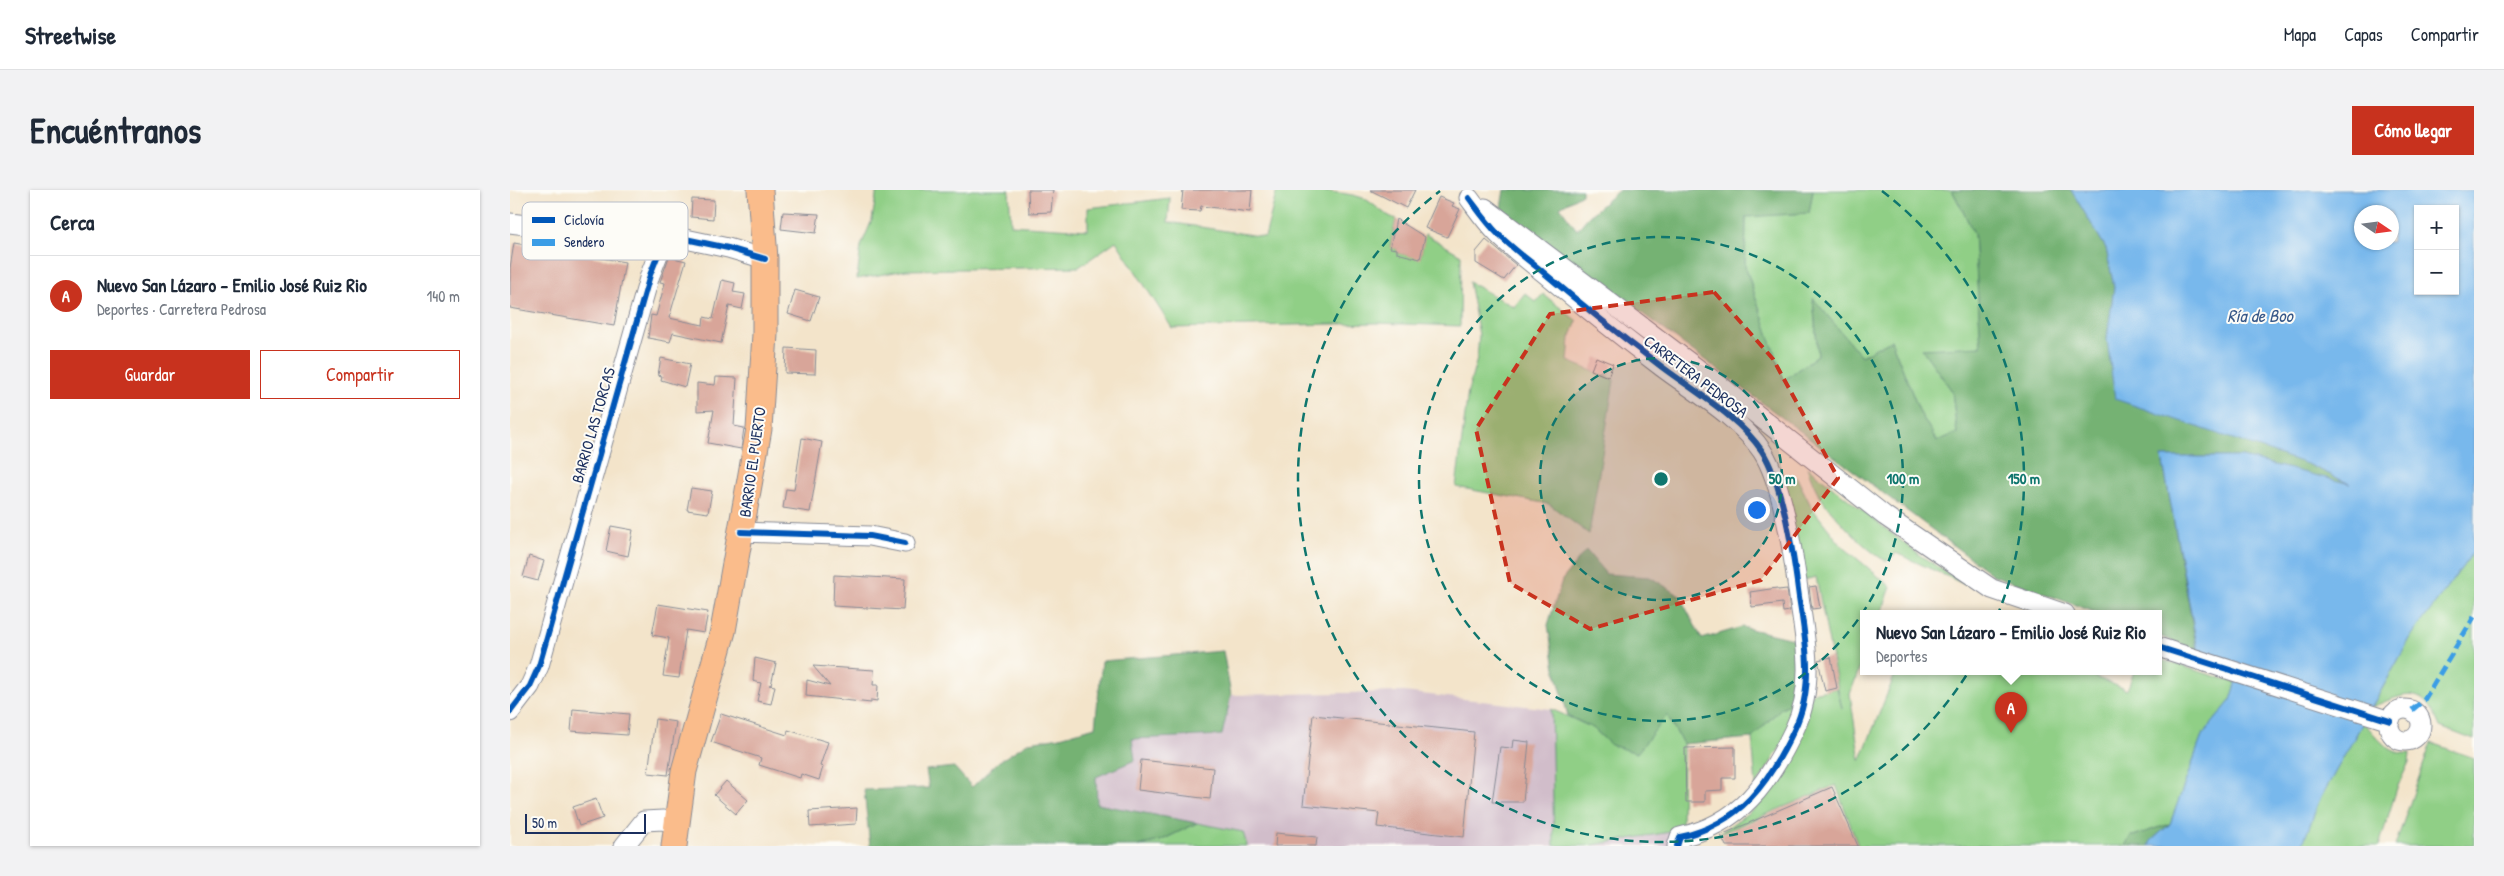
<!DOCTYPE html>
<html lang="es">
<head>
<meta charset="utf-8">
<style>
  :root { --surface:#fff; --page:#f2f2f3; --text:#1f2937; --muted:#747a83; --line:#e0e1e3; --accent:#c8321e }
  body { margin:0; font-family:"Patrick Hand",sans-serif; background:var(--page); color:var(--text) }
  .controls { position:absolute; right:15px; top:15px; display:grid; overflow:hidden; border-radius:0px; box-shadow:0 1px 4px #0004 }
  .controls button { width:45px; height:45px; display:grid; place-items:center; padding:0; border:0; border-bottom:1px solid var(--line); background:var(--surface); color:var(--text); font:25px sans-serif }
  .compass { position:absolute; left:1844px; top:15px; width:45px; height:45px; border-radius:50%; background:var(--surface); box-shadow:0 1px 4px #0004; rotate:103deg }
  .scale { position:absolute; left:15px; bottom:12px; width:121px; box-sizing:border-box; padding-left:5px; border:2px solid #1b2f5e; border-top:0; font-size:14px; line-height:18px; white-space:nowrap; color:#1b2f5e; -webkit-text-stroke:4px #fdfcf7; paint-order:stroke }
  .you { position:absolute; left:1246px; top:319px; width:18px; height:18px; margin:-12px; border:4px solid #fff; border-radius:50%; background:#1a73e8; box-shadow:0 0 0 8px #1a73e833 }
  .badge { display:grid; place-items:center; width:32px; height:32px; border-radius:50%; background:var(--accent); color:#fff; font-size:16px; font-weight:700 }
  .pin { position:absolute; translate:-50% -41px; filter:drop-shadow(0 1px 2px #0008) }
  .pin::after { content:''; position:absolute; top:26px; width:18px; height:15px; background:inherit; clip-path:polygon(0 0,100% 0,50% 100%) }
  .popup { position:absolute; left:1350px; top:420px; width:302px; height:65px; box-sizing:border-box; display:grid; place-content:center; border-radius:0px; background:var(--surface); filter:drop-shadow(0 1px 4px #0005); font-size:16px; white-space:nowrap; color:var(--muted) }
  .popup b { font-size:19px; color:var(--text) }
  .popup::after { content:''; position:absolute; left:50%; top:100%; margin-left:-10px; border:10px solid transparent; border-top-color:var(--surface) }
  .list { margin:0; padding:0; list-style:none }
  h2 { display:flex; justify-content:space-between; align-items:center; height:65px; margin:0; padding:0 20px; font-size:21px }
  h2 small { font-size:16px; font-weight:400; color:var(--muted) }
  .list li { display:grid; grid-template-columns:32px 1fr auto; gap:15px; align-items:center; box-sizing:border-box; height:80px; padding:0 20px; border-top:1px solid var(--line) }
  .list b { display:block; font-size:19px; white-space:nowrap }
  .list p { margin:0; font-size:16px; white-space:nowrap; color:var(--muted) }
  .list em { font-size:16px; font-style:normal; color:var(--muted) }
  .actions { display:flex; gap:10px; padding:15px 20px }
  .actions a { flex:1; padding:11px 0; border:1px solid var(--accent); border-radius:0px; text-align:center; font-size:18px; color:var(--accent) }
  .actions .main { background:var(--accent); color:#fff }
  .map { position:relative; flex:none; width:1964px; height:656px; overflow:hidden; border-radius:0px }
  header { display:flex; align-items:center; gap:30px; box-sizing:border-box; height:70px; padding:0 25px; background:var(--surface); border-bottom:1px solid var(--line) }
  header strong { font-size:24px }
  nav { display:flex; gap:28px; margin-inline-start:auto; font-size:18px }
  .intro { display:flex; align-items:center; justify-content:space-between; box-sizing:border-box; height:120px; padding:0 30px }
  h1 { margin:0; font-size:35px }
  .button { padding:12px 22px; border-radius:0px; background:var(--accent); color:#fff; font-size:18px; font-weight:700 }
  main { display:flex; gap:30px; padding:0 30px }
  aside { flex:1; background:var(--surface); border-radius:0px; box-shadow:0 1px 4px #0004 }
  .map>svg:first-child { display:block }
  .industrial { fill:#d1bdca }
  .green { fill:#90cf86; stroke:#567f72 }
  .forest { fill:#74b273; stroke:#487068 }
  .water { fill:#78b8ec; stroke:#4a74a5; fill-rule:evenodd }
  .building { fill:#d8a599 }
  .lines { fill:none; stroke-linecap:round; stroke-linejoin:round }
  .minor-casing { stroke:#878a94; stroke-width:21 }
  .major-casing { stroke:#878a94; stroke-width:27 }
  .minor { stroke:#fff; stroke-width:19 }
  .major { stroke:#fabc8b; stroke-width:25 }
  .quiet { stroke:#3b9de6; stroke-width:5; stroke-dasharray:10 5; stroke-linecap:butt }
  .cycleway-casing { stroke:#fdfcf7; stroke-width:9 }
  .cycleway { stroke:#0057b8; stroke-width:6 }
  .marked { fill:#c8321e; fill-opacity:0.2; stroke:#c8321e; stroke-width:4; stroke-dasharray:10 6; stroke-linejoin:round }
  .ring { fill:none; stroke:#0f766e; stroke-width:2.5; stroke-dasharray:9 6 }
  .labels { text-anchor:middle; stroke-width:4; stroke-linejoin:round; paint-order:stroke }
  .street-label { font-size:16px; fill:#1b2f5e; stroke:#fdfcf7 }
  .water-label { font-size:18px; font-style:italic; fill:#375889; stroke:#fdfcf7 }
  .key { fill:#fdfcf7; stroke:#b9bec9; stroke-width:1 }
  .key-label { font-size:14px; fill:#1b2f5e }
  .centre { fill:#0f766e; stroke:#fdfcf7; stroke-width:2.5 }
  .ring-label { font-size:15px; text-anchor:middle; font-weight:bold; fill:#0f766e; stroke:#fdfcf7; stroke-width:4; stroke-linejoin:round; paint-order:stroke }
</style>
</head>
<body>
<header>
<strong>Streetwise</strong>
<nav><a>Mapa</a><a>Capas</a><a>Compartir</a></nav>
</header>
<div class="intro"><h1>Encuéntranos</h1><a class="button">Cómo llegar</a></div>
<main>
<aside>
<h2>Cerca<small></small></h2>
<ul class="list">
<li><span class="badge">A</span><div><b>Nuevo San Lázaro - Emilio José Ruiz Rio</b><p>Deportes · Carretera Pedrosa</p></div><em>140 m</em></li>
</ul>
<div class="actions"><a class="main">Guardar</a><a>Compartir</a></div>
</aside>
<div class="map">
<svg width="1964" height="656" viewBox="0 0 1964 656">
  <rect width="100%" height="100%" fill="#fdfcf7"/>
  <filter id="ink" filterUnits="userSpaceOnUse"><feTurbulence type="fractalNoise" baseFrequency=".02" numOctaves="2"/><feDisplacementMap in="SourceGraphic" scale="10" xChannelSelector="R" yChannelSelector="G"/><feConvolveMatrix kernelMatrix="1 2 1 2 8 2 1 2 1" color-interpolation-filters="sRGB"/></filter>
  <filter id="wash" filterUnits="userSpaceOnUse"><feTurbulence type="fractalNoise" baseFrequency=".0096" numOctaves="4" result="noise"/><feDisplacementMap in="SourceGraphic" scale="20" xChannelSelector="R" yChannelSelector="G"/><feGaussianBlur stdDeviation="1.12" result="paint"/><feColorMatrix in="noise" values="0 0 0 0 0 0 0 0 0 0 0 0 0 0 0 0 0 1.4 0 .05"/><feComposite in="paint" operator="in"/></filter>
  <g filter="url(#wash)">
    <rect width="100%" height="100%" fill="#f3e4ca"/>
    <path class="industrial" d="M894 502 1041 519 1044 656H737L733 642 587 614 586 586 625 570 622 549 712 545 721 505Z
      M1172 640 1180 656H1077Z"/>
    <path class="green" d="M367 0H499L501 35 578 40V18L660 8 658 32 755 47 767 0C791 1 832 0 853 8 864 13 870 23 886 29L880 57 887 59V63L910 68 915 44 951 65 950 136 866 133 662 138 606 51 569 77 396 80 347 89 351 56 362 30Z
      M1303 0H1442L1464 43 1471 157 1412 159 1442 201 1447 244 1427 251 1410 223 1381 150 1351 166 1303 109 1308 165 1274 190 1235 76 1236 26 1299 23Z
      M959 92 1004 117 1015 103 1026 112 1033 104 1067 131 1060 148 1058 171 1104 190 1079 344 1039 314 946 297 958 201 967 169 969 145Z
      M1297 277 1408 364 1456 395 1386 363 1377 371C1361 366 1322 324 1312 309 1305 299 1301 288 1297 277Z
      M1287 288 1302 318 1331 355 1381 397 1371 424H1354L1353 469 1340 504 1350 571 1386 482H1573L1617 500 1624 482H1648L1649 469 1727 493 1721 510 1692 546 1660 634 1620 647 1615 656H1348L1326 595 1207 645 1245 618 1264 589 1302 503 1327 498 1332 519 1306 387 1290 391 1271 291Z
      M1964 361V550L1930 537C1913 495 1898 502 1862 517L1902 445Z
      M1286 511 1278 545 1246 596 1242 548 1271 518Z
      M1041 519 1083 538 1102 555 1157 525 1173 554 1172 640 1077 656H1044Z
      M1853 532C1867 546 1878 566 1900 563L1899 572 1887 598 1869 656H1792L1809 611Z
      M1921 553 1964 568V656H1885Z
      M687 633 733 642 737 656H628L650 651Z"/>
    <path class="forest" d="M994 0H1072V4L1050 17 1067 40 1078 27 1109 0H1303L1299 23 1236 27 1235 76 1274 190 1308 165 1303 108 1351 166 1381 150 1410 223 1427 251 1447 243 1442 201 1412 159 1471 156 1464 43 1442 0H1561L1596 58 1604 97 1597 149 1800 275 1844 296 1732 267H1652L1687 460 1649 446 1648 424H1590L1483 385 991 18Z
      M1076 360 1096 384 1140 387 1169 405 1192 449 1232 437 1287 450 1294 478 1286 511 1271 518 1242 548 1173 554 1157 525 1127 563 1101 555 1083 538 1058 526 1045 478 1038 435 1052 390Z
      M713 461 721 505 712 545 622 549 625 570 586 587 587 614 687 633 650 651 628 656H360L354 600 419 598 416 580 444 577 462 597 488 572 519 552 550 547 585 537 592 471Z
      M1660 634 1641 651 1639 656H1615L1620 647Z"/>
    <path class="water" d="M1561 0H1964V361L1902 445 1809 611 1792 656H1639L1641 651 1660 634 1692 546 1721 510 1732 475 1688 460 1652 267H1732L1840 294 1800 275 1605 209 1597 149 1604 97 1596 58ZM1908 19H1945V101H1908ZM1852 22H1882V52H1852Z"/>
    <g id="blocks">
      <path class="building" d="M518 0H543L541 22 519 23Z
        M673 0H742L740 22 691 16 690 21 671 20Z
        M860 0H905L896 18Z
        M929 7 944 13 942 16 950 19 937 47 915 38Z
        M182 9 204 10 203 29 181 27Z
        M114 17 138 20 137 36 112 33Z
        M273 22 309 24 306 43 271 39Z
        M886 29 915 47 910 69 887 63V59L880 58Z
        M976 50 1006 75 994 90 966 73V62Z
        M4 53 115 72 104 136 0 118V78Z
        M159 67 176 71 159 128 193 135 194 127 203 129 212 90 225 93 223 102 235 104 232 119 219 116 211 153 163 143 160 152 138 148 141 125 146 126 155 93 150 92Z
        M285 100 309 107 301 131 278 124Z
        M276 158 306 160 305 184 275 183Z
        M1086 167 1103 174 1098 187 1081 180Z
        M151 168 180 174 175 197 151 190 152 186 148 185Z
        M206 187 227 188 224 236 234 238 231 259 198 253 204 220 187 221V193L205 195Z
        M292 248 312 252 300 322 273 318 276 299 284 300Z
        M181 298 202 301 198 323 177 320Z
        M101 336 123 340 118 366 96 361Z
        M19 366 34 371 28 391 13 387Z
        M324 385 395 389 393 420 323 416Z
        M1306 396 1310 418 1302 419 1299 397Z
        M1267 398 1268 400 1277 399 1280 421 1273 422 1272 413 1242 417 1240 402Z
        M148 414 198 422 194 443 176 440 169 488 153 486 159 448 142 445Z
        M1321 467 1327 498 1315 501 1308 470Z
        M245 468 266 473 261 495H259L265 496 261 514 247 511 251 493 243 491Z
        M303 476 364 480 363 495H368L367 511 361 510V513L296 506 297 490 320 496Z
        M63 519 119 524 117 545 61 541Z
        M211 524 277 545 278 540 318 552 310 576 313 577 309 590 291 584 290 588 249 575 251 568 201 552Z
        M803 525 964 542 954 647 867 637 869 623 793 615Z
        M145 529 166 532 158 585 138 583Z
        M1003 550 1019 552 1013 612H982L990 557 1002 558Z
        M1225 557V588H1212V600L1195 601V612H1176L1175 558Z
        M631 570 703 578 700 609 628 600Z
        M216 591 238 610 226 624 204 605Z
        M1322 597 1348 656H1216L1211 645Z
        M86 609 93 628 69 636 63 617Z
        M347 618 346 634 300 637 299 621Z
        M766 643 807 647 806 656H765Z"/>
    </g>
  </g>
  <g filter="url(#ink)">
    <use href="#blocks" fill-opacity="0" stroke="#878a94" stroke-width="1"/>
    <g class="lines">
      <g class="minor-casing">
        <path id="minor" d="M959 8C968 20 977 33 988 44 1002 58 1018 70 1033 82 1072 115 1111 146 1152 177 1184 201 1230 228 1252 261 1273 293 1284 368 1289 407 1296 453 1305 497 1284 540 1259 593 1230 634 1170 647L1167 656
          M975 18 1217 201 1375 326 1482 399 1555 424
          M0 33 153 52
          M231 342 360 346 395 353
          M1648 457 1880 531
          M1879 535a16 16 0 1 1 32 0a16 16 0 1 1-32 0Z
          M0 522 20 496 29 476 140 85 153 52 166 47 218 58 255 69
          M114 656 134 631 153 630 167 634"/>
      </g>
      <g class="major-casing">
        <path id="major" d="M164 656 174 581 213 441 249 239 255 144V69L250 0"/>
      </g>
      <use href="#minor" class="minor"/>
      <use href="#major" class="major"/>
      <path class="quiet" d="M1902 520 1914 510 1964 427"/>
      <g class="cycleway-casing">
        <path id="cycleway" d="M959 8C968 20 977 33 988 44 1002 58 1018 70 1033 82 1072 115 1111 146 1152 177 1184 201 1230 228 1252 261 1273 293 1284 368 1289 407 1296 453 1305 497 1284 540 1259 593 1230 634 1170 647L1167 656
          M231 342 360 346 395 353
          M1648 457 1880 531
          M0 522 20 496 29 476 140 85 153 52 166 47 218 58 255 69"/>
      </g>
      <use href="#cycleway" class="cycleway"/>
    </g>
  </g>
  <path class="marked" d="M1204 102 1263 169 1328 288 1251 390 1080 439 1000 393 966 239 1040 124Z"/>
  <circle cx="1151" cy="289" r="121" fill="#0f766e" fill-opacity=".12"/>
  <g class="ring">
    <circle cx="1151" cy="289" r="121"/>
    <circle cx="1151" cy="289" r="242"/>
    <path d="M1372 1A363 363 0 1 1 930 1"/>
  </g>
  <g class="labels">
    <g class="street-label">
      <text transform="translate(1186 186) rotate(37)" y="6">CARRETERA PEDROSA</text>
      <text transform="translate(83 235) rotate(-74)" y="6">BARRIO LAS TORCAS</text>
      <text transform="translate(242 272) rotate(-82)" y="6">BARRIO EL PUERTO</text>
    </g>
    <g class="water-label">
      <text x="1750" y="132">Ría de Boo</text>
    </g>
  </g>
  <rect x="12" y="12" width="166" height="58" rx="8" class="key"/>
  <rect x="22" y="27" width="23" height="6" fill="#0057b8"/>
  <rect x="22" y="49" width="23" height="7" fill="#3b9de6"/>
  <g class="key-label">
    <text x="54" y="35">Ciclovía</text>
    <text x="54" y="57">Sendero</text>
  </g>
  <circle cx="1151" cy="289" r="8" class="centre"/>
  <g class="ring-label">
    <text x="1272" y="294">50 m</text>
    <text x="1393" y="294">100 m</text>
    <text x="1514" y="294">150 m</text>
  </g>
</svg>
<div class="controls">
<button>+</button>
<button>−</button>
</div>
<svg class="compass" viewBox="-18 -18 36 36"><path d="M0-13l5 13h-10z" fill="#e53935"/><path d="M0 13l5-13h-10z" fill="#747a83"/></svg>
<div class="scale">50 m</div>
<div class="you"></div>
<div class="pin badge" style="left:1501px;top:543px">A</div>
<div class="popup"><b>Nuevo San Lázaro - Emilio José Ruiz Rio</b>Deportes</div>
</div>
</main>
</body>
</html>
